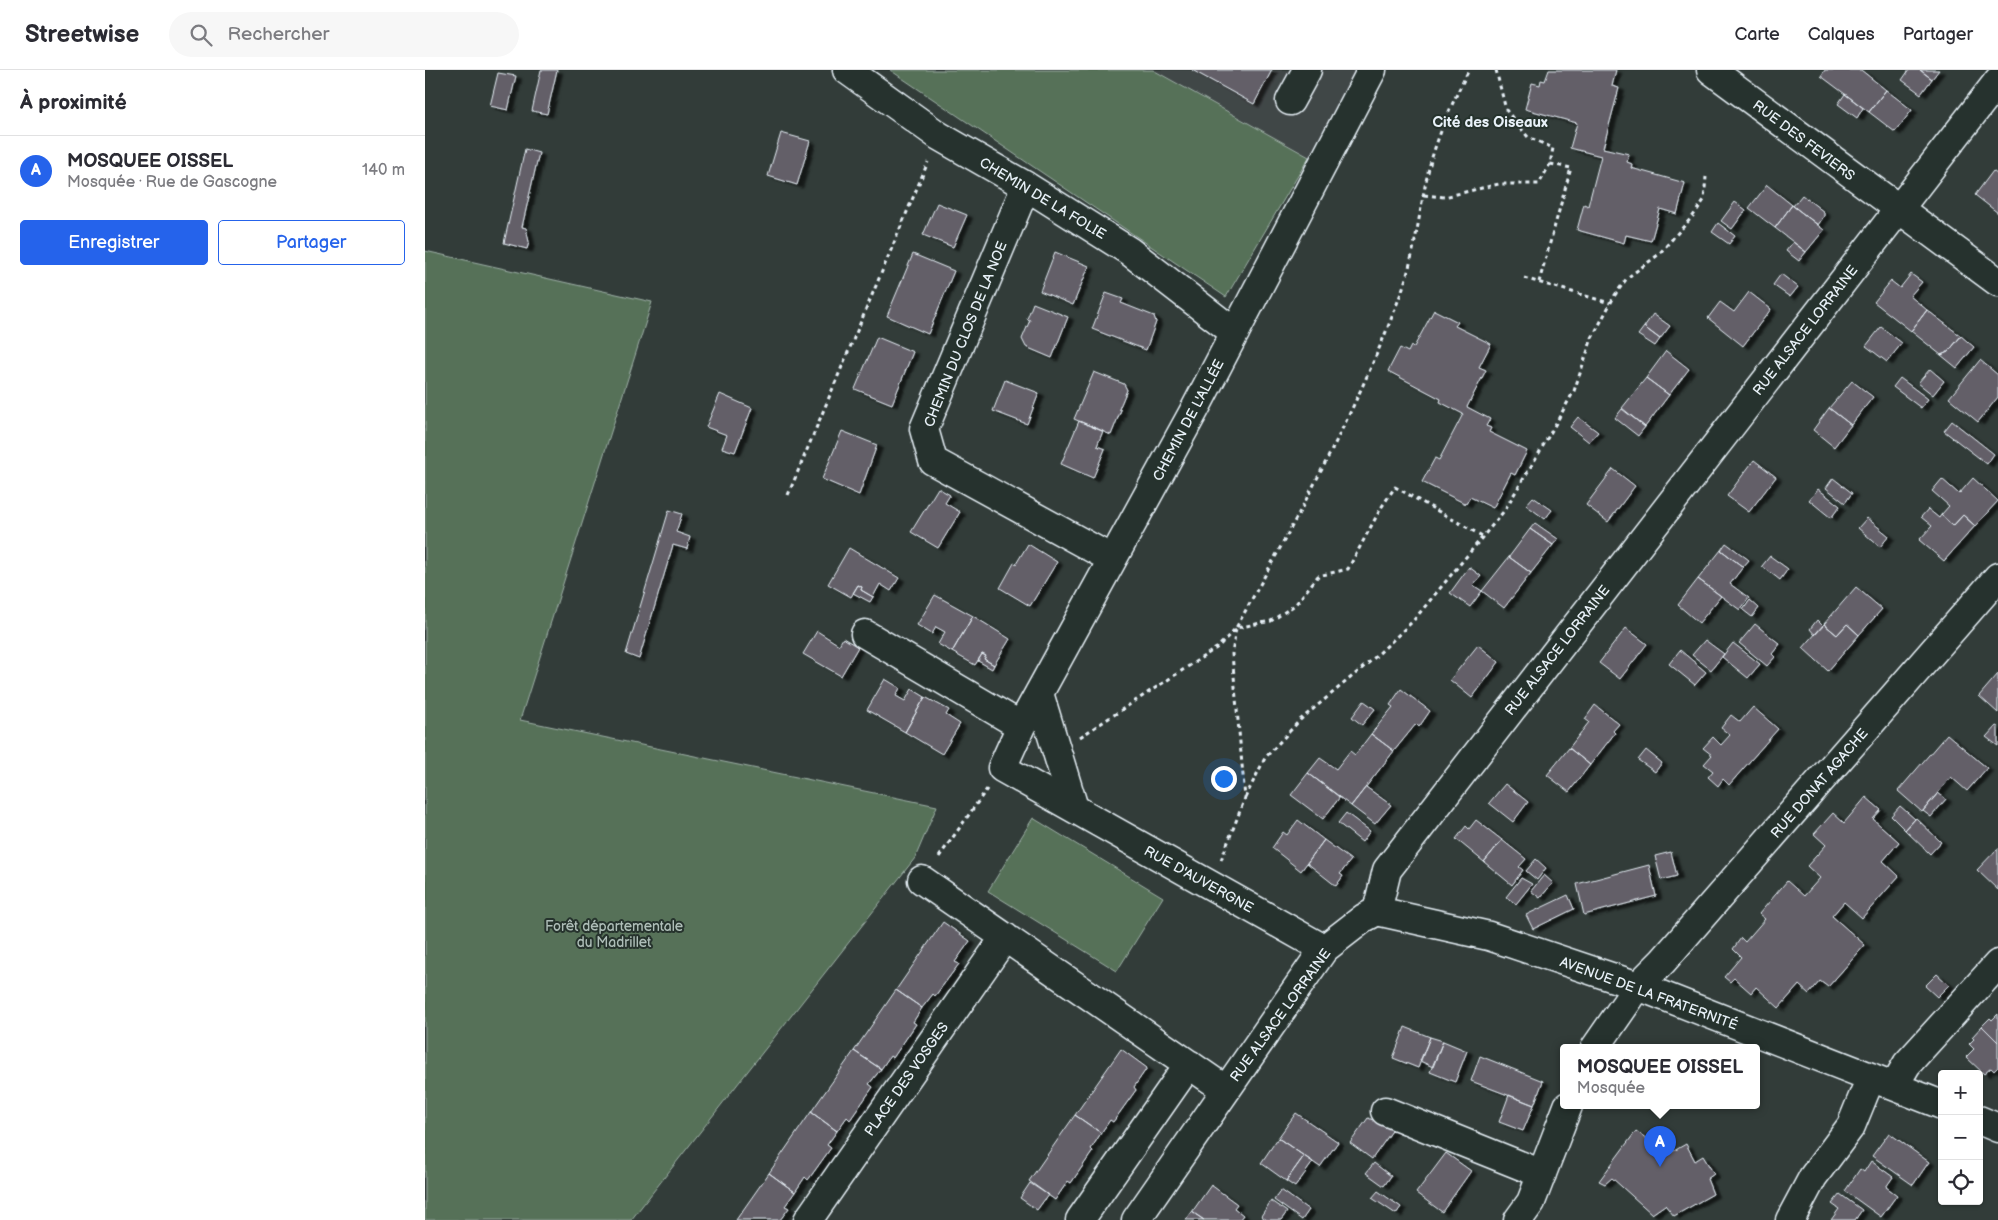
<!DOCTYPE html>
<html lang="fr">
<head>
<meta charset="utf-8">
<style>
  :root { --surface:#fff; --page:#f7f7f7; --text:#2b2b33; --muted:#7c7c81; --line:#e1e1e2; --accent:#2563eb }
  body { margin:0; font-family:"Balsamiq Sans",sans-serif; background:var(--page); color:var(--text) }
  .controls { position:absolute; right:15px; bottom:15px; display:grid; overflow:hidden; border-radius:5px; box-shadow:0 1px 4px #0004 }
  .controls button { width:45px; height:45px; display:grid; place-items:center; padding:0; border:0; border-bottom:1px solid var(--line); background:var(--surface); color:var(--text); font:25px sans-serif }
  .you { position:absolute; left:798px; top:708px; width:18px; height:18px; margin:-12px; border:4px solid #fff; border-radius:50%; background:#1a73e8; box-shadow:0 0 0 8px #1a73e833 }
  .badge { display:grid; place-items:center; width:32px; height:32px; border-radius:50%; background:var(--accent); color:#fff; font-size:16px; font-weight:700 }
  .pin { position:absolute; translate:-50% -41px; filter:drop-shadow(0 1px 2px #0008) }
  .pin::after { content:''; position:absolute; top:26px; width:18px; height:15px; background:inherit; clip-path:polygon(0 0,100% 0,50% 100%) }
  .popup { position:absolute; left:1135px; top:974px; width:200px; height:65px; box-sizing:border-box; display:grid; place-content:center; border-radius:5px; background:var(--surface); filter:drop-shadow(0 1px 4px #0005); font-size:16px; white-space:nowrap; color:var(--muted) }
  .popup b { font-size:19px; color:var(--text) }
  .popup::after { content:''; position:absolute; left:50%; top:100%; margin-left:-10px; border:10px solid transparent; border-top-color:var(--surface) }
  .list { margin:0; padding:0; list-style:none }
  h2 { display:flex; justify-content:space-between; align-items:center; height:65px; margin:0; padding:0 20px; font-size:21px }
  h2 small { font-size:16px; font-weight:400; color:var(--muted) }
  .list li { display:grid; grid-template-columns:32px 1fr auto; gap:15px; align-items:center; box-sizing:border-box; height:70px; padding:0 20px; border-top:1px solid var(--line) }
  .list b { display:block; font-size:19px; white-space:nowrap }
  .list p { margin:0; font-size:16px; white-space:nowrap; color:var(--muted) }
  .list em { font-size:16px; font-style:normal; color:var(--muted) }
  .actions { display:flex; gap:10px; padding:15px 20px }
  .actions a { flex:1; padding:11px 0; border:1px solid var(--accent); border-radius:5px; text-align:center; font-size:18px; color:var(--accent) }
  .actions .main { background:var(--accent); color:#fff }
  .icon { flex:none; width:28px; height:28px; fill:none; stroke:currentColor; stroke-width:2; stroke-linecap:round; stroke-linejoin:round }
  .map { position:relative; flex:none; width:1573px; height:1150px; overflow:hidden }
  header { display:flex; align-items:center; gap:30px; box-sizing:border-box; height:70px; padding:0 25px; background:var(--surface); border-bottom:1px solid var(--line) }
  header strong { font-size:24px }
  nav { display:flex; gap:28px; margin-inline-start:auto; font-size:18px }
  .search { width:350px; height:45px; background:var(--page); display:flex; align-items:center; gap:12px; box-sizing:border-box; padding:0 18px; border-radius:28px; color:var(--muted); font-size:19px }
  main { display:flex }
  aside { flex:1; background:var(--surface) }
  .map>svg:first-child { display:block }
  .built { fill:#414647 }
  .green { fill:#567158; stroke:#9fb1a8 }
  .building { fill:#645e68; stroke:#e8f1f8; filter:url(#shadow) }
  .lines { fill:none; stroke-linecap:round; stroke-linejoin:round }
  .minor-casing { stroke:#e8f1f8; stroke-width:31 }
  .path { stroke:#e8f1f8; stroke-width:3; stroke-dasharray:4 4; stroke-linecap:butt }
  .minor { stroke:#26332d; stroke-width:28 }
  .labels { text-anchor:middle; stroke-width:4; stroke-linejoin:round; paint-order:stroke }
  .street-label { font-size:14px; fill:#e8f1f8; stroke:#26332d }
  .park-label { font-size:14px; fill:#aebeb8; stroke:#26332d }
  .neighbourhood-label { font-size:15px; font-weight:bold; fill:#e8f1f8; stroke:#26332d }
</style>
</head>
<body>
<header>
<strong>Streetwise</strong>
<div class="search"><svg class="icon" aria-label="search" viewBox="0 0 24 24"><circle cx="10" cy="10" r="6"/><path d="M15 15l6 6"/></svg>Rechercher</div>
<nav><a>Carte</a><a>Calques</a><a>Partager</a></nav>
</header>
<main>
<aside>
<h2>À proximité<small></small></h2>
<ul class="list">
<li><span class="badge">A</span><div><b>MOSQUEE OISSEL</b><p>Mosquée · Rue de Gascogne</p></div><em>140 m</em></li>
</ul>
<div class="actions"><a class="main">Enregistrer</a><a>Partager</a></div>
</aside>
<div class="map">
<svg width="1573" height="1150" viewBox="0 0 1573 1150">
  <defs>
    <filter id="shadow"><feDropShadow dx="5.5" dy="3" stdDeviation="1" flood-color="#0009"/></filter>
  </defs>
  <rect width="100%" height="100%" fill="#323c39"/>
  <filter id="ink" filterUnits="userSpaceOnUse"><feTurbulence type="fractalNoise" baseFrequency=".02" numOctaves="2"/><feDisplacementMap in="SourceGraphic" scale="10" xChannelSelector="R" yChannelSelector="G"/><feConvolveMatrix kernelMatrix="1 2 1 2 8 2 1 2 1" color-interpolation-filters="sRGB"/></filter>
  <g filter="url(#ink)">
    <path class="built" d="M728 0H932L884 87Z"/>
    <path class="green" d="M465 0H728L884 87 801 227Z
      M0 181 227 232 95 650 512 736 490 788 206 1150H0Z
      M608 748 738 827 692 901 563 821Z"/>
    <path class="building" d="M116 0H132L122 44 107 41Z
      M767 0H847L829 34Z
      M1124 0H1191L1187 16 1194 18 1178 78 1204 84 1202 92 1207 94 1206 98 1260 113 1252 144 1235 139 1226 171 1201 165 1199 173 1152 160 1159 134 1163 136 1176 86 1145 78 1152 53 1100 39 1107 13 1115 15 1116 10 1120 11Z
      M1400 0H1436L1461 20 1444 42 1396 6Z
      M1484 0H1495L1507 9 1496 24 1477 10Z
      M1495 0H1514L1507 9Z
      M73 3 91 6 83 40 65 36Z
      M1461 20 1487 40 1470 62 1444 42Z
      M1420 24 1438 38 1432 48 1413 34Z
      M356 63 385 71 372 115 343 106Z
      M100 79 114 83 97 157 101 158 104 172 102 179 79 173Z
      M1568 101 1573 105V143L1550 125Z
      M1342 115 1367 135 1350 158 1324 138Z
      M1377 125 1399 142V146L1393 155 1368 136Z
      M1310 132 1321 140 1307 159 1296 151Z
      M512 133 542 145 528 177 498 165Z
      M1367 135 1399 160 1381 182 1350 158Z
      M1293 153 1310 166 1304 174 1287 162Z
      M1368 172 1381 182 1374 191 1361 181Z
      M630 182 664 196 648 235 615 221Z
      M488 184 529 201 503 264 462 246Z
      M1356 204 1373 217 1365 227 1348 215Z
      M1486 204 1497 212 1485 226 1502 240 1486 261 1449 232 1466 211 1475 218Z
      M1324 222 1346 239 1318 276 1283 248 1295 232 1309 242Z
      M681 223 698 229 696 233 729 246 731 252 721 280 667 259Z
      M608 233 643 247 627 288 601 277 597 269 605 250 602 249Z
      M1009 240 1033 252 1030 256 1066 274 1054 297 1061 300 1042 337 1065 349 1061 356 1066 358 1064 362 1102 381 1090 405 1086 403 1068 438 1045 427 1041 434 997 412 1010 388 1014 390 1038 344 1015 332 1016 329 963 301 975 278 983 282 986 276 989 277Z
      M1502 240 1536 266 1523 282 1516 285 1486 261Z
      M1228 244 1245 256 1235 269 1219 257Z
      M1219 257 1235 269 1230 276 1213 265Z
      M1456 257 1477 273 1462 292 1441 276Z
      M1536 266 1549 277 1532 298 1516 285 1523 282Z
      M452 267 488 282 467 334 430 319Z
      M1241 281 1264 299 1244 325 1221 308Z
      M1555 290 1573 305V327L1553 352 1524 328Z
      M1505 299 1519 311 1508 325 1493 313Z
      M669 302 699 314 702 320 694 339 696 340 686 365 649 349Z
      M1221 308 1244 325 1220 357 1197 338Z
      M1475 308 1503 329 1496 338 1468 317Z
      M580 310 614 323 602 354 568 341Z
      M1427 311 1448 327 1426 355 1404 338Z
      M295 324 327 338 310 382 297 378 302 365 281 357Z
      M1404 338 1426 355 1409 377 1388 360Z
      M1197 339 1220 357 1213 366 1190 348Z
      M1153 347 1173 362 1164 372 1145 357Z
      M654 351 678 361 672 376 680 379 668 408 636 394Z
      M1527 351 1569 384 1562 394 1519 361Z
      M417 361 452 375 434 425 397 409Z
      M1329 390 1351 407 1324 442 1302 426Z
      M1188 399 1210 416 1183 452 1161 435Z
      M1408 408 1427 423 1420 433 1401 418Z
      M1548 408 1573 431 1550 456 1538 445 1528 456 1516 445 1524 436 1507 421 1517 409 1534 424Z
      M513 418 525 425 520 433 535 442 513 478 486 462Z
      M1393 419 1415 436 1406 448 1384 430Z
      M1108 427 1127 440 1120 449 1101 435Z
      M1503 439 1514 448 1516 445 1528 456 1538 445 1550 456 1519 491 1494 470 1507 456 1496 447Z
      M244 440 257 444 251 462 265 467 262 479 248 475 214 589 201 584Z
      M1442 448 1464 466 1455 477 1433 458Z
      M1110 453 1133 469 1128 475 1105 459Z
      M1105 459 1128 475 1106 503 1084 487Z
      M1301 473 1324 490 1318 497 1296 480Z
      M603 474 632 492 605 536 575 518 589 493 591 494Z
      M424 478 474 508 466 521 455 514 448 527 436 520 437 517 433 515 426 527 403 514Z
      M1296 480 1318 497 1305 514 1324 528 1315 540 1273 509Z
      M1345 486 1363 499 1355 510 1337 496Z
      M1084 487 1106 503 1079 538 1057 521Z
      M1044 497 1056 506 1048 515 1057 521 1045 537 1025 523Z
      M1273 509 1296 526 1274 553 1253 535Z
      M433 515 437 517 436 520 448 527 445 532 428 523Z
      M1431 517 1457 539 1434 565 1422 554 1412 565 1399 554Z
      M510 525 548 546 527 582 513 574 520 562 511 557 507 564 492 555Z
      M1325 530 1334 538 1327 547 1318 540Z
      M548 546 585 569 569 595 559 589 561 586 557 584 550 595 527 582Z
      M1392 550 1398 556 1390 565 1385 559Z
      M1330 554 1355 574 1347 584 1350 587 1342 596 1314 573Z
      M1399 554 1412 565 1422 554 1434 565 1403 601 1378 578Z
      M1201 558 1222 574 1195 609 1174 593Z
      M392 561 414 575 418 568 433 577 416 606 378 584Z
      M1280 570 1299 584 1286 600 1267 585Z
      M1308 573 1335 594 1323 608 1297 587Z
      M1053 575 1074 592 1047 628 1025 610Z
      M1255 580 1281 602 1270 615 1244 594Z
      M557 584 561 586 559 589 569 595 567 599 553 591Z
      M1573 604V643L1554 626Z
      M460 609 475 618 471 626 480 631 487 619 500 627 480 662 442 640Z
      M976 619 1005 641 994 657 991 654 969 681 946 664 968 637 965 635Z
      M500 627 524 640 521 645 535 654 517 684 480 662Z
      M939 631 950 639 937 655 927 647Z
      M1170 635 1194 654 1188 661 1190 663 1165 695 1144 678 1164 652 1160 649Z
      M1328 637 1353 659 1304 715 1298 709 1293 716 1283 707 1288 701 1279 694 1287 685 1278 678 1288 667 1296 675 1305 665 1296 658 1306 645 1315 652Z
      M1571 656 1573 657V676L1561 667Z
      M946 664 969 681 926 736 883 703 895 688 911 699 925 681 930 685Z
      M1522 664 1562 698 1542 721 1526 707 1497 742 1473 721Z
      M1144 678 1165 695 1144 722 1122 705Z
      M1221 680 1237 693 1230 702 1213 690Z
      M883 703 915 727 898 749 866 725Z
      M1080 714 1103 732 1088 752 1064 733Z
      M941 717 966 735 950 754 926 736Z
      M1513 723 1521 729 1506 747 1498 741Z
      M1441 727 1456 740 1448 749 1474 772 1458 791 1474 806 1437 848 1419 832 1407 846 1440 875 1403 917 1395 911 1384 924 1374 915 1354 938 1331 917 1326 923 1309 908 1305 912 1299 907 1316 887 1308 879 1316 868 1320 872 1340 849 1334 844 1362 811 1379 826 1395 808 1382 796 1401 775 1389 764 1408 743 1419 753Z
      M1475 736 1490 749 1480 760 1466 746Z
      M921 743 945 761 937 772 913 753Z
      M1491 748 1516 772 1505 784 1480 760Z
      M873 750 899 770 876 801 847 778 858 762 862 765Z
      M1051 750 1077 770 1059 792 1031 769 1041 756 1044 759Z
      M899 770 926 790 915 804 918 806 911 816 882 793Z
      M1077 770 1101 789 1094 797 1098 800 1087 815 1059 792Z
      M1573 778V820L1552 800Z
      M1246 782 1252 806 1236 810 1230 786Z
      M1111 789 1121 798 1112 810 1101 801Z
      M1224 795 1231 826 1159 845 1152 814Z
      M1119 805 1128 813 1115 828 1106 821Z
      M1096 808 1107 814 1091 834 1081 827Z
      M1143 825 1149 839 1108 859 1101 845Z
      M518 852 545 871 530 892 534 894 510 926 508 924 497 938 471 920Z
      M1512 904 1524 915 1512 927 1500 916Z
      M471 920 497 938 488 952 491 954 468 988 465 986 456 999 429 981Z
      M1573 944V972L1557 956 1565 948 1567 950Z
      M1557 956 1573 972V997L1569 1001 1566 998 1559 1004 1541 987 1549 979 1544 974 1549 969 1547 967Z
      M980 957 1005 967 993 998 968 988Z
      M1005 967 1018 971 1008 997 995 991Z
      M1018 971 1042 981 1030 1012 1005 1002Z
      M696 979 722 998 709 1017 711 1020 688 1052 685 1050 676 1063 650 1045Z
      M429 981 456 999 444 1014 448 1017 425 1050 422 1047 412 1061 386 1042Z
      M1055 986 1118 1011 1109 1035 1046 1011Z
      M1084 1025 1109 1035 1098 1061 1074 1052Z
      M386 1042 412 1061 402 1075 406 1078 383 1110 380 1107 370 1122 344 1103Z
      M871 1043 913 1072 895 1097 853 1068Z
      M650 1045 676 1063 666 1079 668 1081 646 1113 643 1111 630 1130 604 1111Z
      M943 1048 969 1058 947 1089 925 1073Z
      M1211 1061 1229 1074 1240 1086 1261 1074 1270 1091 1278 1086 1289 1104 1282 1109 1288 1124 1249 1146 1240 1135 1227 1144 1187 1108 1180 1114 1174 1111Z
      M1464 1063 1504 1092 1488 1115 1447 1086Z
      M853 1068 879 1086 861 1111 836 1093Z
      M1021 1083 1046 1101 1017 1142 991 1123Z
      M879 1086 888 1092 870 1117 861 1111Z
      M1446 1091 1468 1107 1461 1117 1472 1125 1456 1147 1420 1121 1435 1099 1439 1102Z
      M949 1093 966 1106 959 1116 941 1103Z
      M344 1103 370 1122 360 1136 364 1138 355 1150H311Z
      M605 1113 623 1125 612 1140 595 1128Z
      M786 1115 812 1134 809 1138 818 1145 814 1150H779L767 1142Z
      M856 1120 884 1140 877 1150 849 1130Z
      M953 1121 976 1137 971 1144 947 1128Z
      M1415 1124 1437 1140 1430 1150H1406L1414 1139 1407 1134Z
      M846 1131 862 1142 856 1150H842L836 1146Z
      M767 1142 779 1150H761Z"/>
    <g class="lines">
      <g class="minor-casing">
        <path id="minor" d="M422 0 514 66 601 116 704 181 810 263
          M1286 0 1573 212
          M865 31 882 0
          M601 116 499 359 508 391 687 489
          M440 564 596 656
          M614 623 649 738
          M497 810 801 1020
          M952 841 1064 866 1213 916 1517 1035
          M899 879 577 698 596 656 770 339 947 0
          M1170 978 1213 916 1238 891 1573 507
          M1469 1016 1482 994 1573 894
          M960 1041 1117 1104
          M1554 1050 1573 1058
          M383 1150 580 867
          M655 1150 764 994
          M711 1150 899 879 939 848 952 841 962 800 1573 11
          M1093 1150 1106 1132 1143 1036
          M1365 1150 1388 1107 1426 1056 1446 1007"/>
      </g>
      <path class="path" d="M1071 0 1081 40 1103 67 1128 78 1125 94 1146 98 1114 212
        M999 125 1019 127 1074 114H1114L1125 94
        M1099 208 1185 233
        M363 425 503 92
        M655 667 793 577 811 558C871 449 933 340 976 223 991 183 994 139 1004 98 1012 67 1029 28 1044 0
        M820 728 840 688 875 650 947 590 988 551 1079 441 1114 383 1149 321 1167 268 1190 225 1202 208 1233 185 1268 146 1279 130 1281 107
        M514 787 562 719
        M796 790 820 728 807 584 811 558 846 551 870 535 893 506 923 499 956 438 970 417 1059 467"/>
      <use href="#minor" class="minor"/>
    </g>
  </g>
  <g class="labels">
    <g class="street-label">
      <text transform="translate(1379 70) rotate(37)" y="5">RUE DES FEVIERS</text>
      <text transform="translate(618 128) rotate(31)" y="5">CHEMIN DE LA FOLIE</text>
      <text transform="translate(1380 260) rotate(-52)" y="5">RUE ALSACE LORRAINE</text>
      <text transform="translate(540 264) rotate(-68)" y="5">CHEMIN DU CLOS DE LA NOE</text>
      <text transform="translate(763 350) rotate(-62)" y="5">CHEMIN DE L'ALLÉE</text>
      <text transform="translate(1132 580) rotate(-52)" y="5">RUE ALSACE LORRAINE</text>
      <text transform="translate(1394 713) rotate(-49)" y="5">RUE DONAT AGACHE</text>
      <text transform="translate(774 809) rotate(29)" y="5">RUE D'AUVERGNE</text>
      <text transform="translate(1224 923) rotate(20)" y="5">AVENUE DE LA FRATERNITÉ</text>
      <text transform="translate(855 945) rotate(-54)" y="5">RUE ALSACE LORRAINE</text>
      <text transform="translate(481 1009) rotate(-55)" y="5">PLACE DES VOSGES</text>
    </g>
    <g class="park-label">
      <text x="189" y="861">Forêt départementale<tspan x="189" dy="16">du Madrillet</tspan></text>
    </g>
    <g class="neighbourhood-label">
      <text x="1065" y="57">Cité des Oiseaux</text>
    </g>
  </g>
</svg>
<div class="controls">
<button>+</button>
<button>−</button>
<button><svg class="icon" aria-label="locate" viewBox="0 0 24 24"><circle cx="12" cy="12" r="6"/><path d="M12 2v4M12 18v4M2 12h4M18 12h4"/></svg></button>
</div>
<div class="you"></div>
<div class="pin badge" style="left:1235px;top:1097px">A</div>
<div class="popup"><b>MOSQUEE OISSEL</b>Mosquée</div>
</div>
</main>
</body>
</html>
